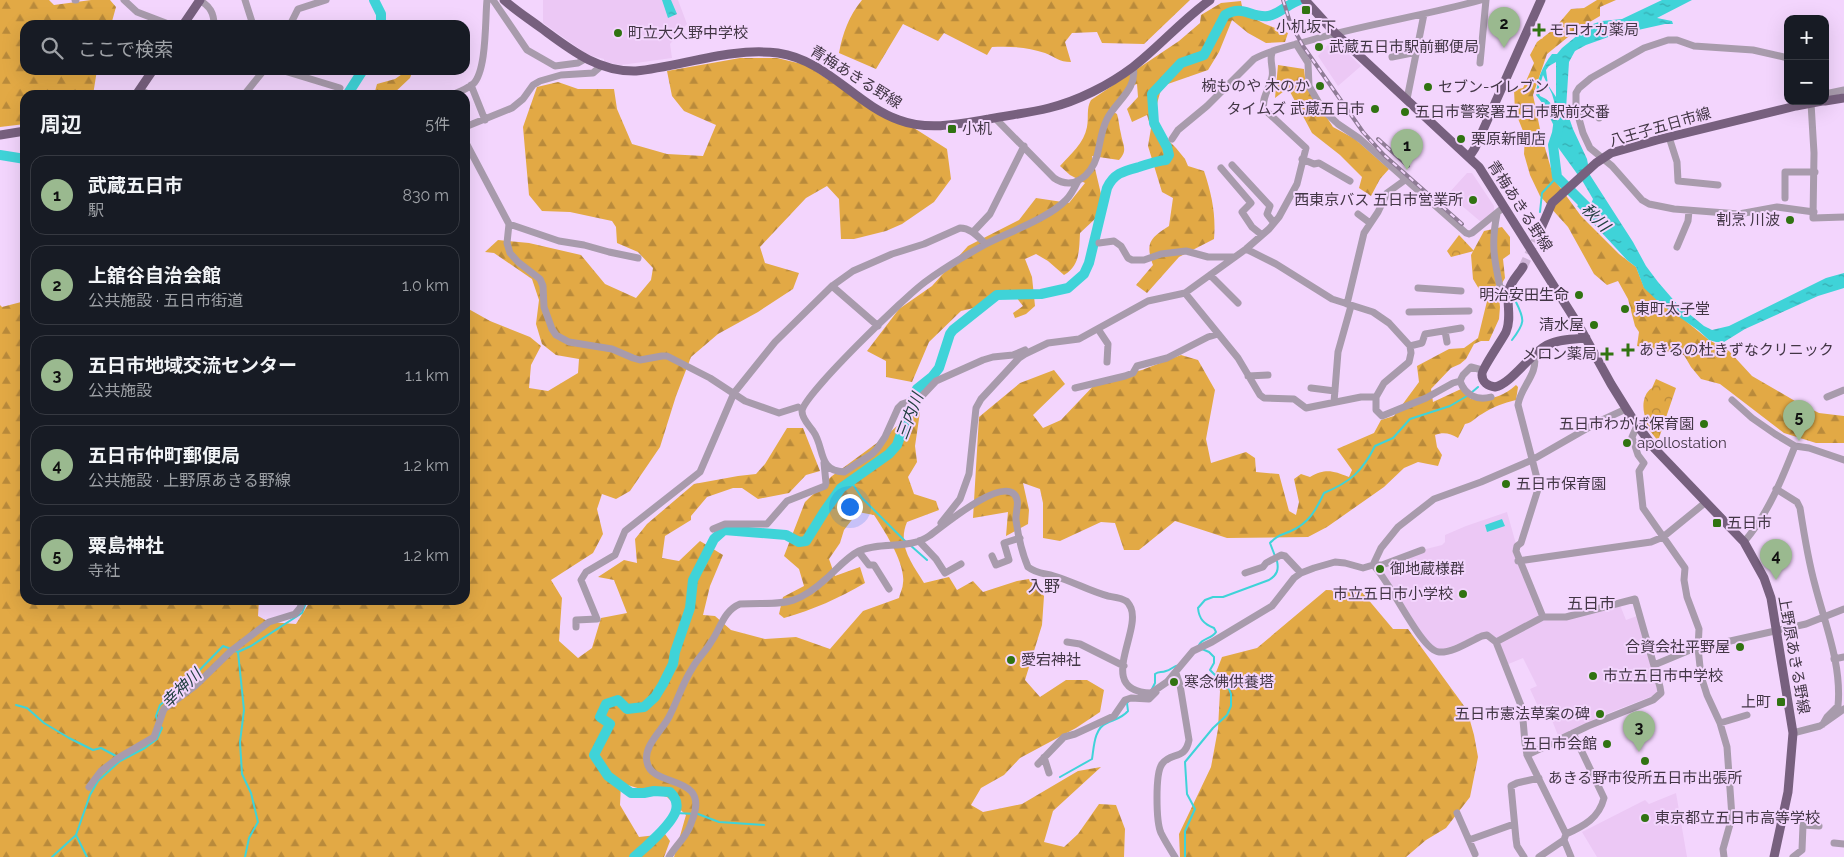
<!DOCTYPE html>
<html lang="ja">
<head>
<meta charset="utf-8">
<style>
  :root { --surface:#171b24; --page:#20242c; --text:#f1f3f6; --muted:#9ea1a6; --line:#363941; --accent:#9ab98f }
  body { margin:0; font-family:Raleway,"Noto Sans JP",sans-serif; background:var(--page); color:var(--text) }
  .controls { position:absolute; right:15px; top:15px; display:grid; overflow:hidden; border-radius:10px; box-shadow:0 5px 20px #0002 }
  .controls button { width:45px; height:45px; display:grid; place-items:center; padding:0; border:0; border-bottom:1px solid var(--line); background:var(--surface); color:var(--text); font:25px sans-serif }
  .you { position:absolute; left:849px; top:506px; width:18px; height:18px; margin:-12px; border:4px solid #fff; border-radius:50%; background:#1a73e8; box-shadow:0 0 0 8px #1a73e833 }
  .badge { display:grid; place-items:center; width:32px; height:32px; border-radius:50%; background:var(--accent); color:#111; font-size:16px; font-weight:700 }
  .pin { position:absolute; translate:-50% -41px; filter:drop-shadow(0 1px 2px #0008) }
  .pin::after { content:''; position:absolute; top:26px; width:18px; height:15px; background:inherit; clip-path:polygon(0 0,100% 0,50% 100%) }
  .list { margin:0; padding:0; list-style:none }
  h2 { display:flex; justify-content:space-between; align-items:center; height:65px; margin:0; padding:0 20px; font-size:21px }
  h2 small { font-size:16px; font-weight:400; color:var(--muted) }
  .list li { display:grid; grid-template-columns:32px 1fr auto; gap:15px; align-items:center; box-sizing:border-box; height:80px; margin:0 10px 10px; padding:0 10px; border:1px solid var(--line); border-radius:15px }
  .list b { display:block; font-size:19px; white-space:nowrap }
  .list p { margin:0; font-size:16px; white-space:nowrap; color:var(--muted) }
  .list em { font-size:16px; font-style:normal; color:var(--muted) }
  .icon { flex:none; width:28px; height:28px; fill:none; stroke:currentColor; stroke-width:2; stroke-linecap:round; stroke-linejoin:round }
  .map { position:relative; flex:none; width:1844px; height:857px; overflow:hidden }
  .search { position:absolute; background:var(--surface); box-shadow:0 5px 20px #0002; left:20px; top:20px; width:450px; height:55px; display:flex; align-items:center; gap:12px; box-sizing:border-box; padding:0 18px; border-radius:15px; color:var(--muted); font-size:19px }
  .panel { position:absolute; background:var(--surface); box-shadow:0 5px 20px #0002; left:20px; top:90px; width:450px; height:515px; border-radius:15px }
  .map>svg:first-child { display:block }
  .built { fill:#ecc8f5 }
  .forest { fill:url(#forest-firs) }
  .park { fill:url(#park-crowns) }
  .water { fill:url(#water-ripples); fill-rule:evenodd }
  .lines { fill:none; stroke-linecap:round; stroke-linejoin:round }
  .stream { stroke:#3fd3d8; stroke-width:2 }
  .river { stroke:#3fd3d8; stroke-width:10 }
  .major-tunnel { stroke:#d0b5d8; stroke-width:9; stroke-dasharray:9 4.5; stroke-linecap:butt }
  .minor { stroke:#a89bac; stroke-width:7 }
  .major { stroke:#77607e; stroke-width:9 }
  .rail-casing { stroke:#8f7c96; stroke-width:4 }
  .rail { stroke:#f3d5fd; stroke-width:2; stroke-dasharray:5.5; stroke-linecap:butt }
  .poi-dot { fill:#307311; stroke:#f3d5fd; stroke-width:2 }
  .labels { text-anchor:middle; stroke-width:4; stroke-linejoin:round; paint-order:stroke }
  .poi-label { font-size:15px; fill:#423645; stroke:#f3d5fd; text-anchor:start }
  .street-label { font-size:15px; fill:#423645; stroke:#f3d5fd }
  .water-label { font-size:16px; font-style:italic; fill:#224041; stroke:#f3d5fd }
  .neighbourhood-label { font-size:16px; fill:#423645; stroke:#f3d5fd }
</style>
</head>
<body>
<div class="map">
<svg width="1844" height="857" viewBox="0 0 1844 857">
  <defs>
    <pattern id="forest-firs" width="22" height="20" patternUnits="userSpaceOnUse" patternTransform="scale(1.25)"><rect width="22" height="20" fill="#e2a945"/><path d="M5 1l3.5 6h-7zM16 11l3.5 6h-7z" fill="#b98a3b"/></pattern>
    <pattern id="park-crowns" width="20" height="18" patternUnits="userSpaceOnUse" patternTransform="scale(1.25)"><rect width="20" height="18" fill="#e2a945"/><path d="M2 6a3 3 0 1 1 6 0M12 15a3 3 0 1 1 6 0" fill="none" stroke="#b98a3b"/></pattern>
    <pattern id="water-ripples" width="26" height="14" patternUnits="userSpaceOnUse" patternTransform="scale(1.25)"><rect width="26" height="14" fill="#3fd3d8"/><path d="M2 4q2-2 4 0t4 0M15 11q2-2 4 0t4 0" fill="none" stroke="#36acb1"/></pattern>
  </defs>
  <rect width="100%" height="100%" fill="#f3d5fd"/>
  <path class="built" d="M543 0H678L687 24 670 44 672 58 621 65 604 62V59L588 55 543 23Z
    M1333 39 1361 66 1338 86 1318 56Z
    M1467 173H1472L1494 206V212L1481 222 1448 194Z
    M1507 512 1516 544 1512 550 1539 617 1498 639 1480 635 1445 649H1437L1429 646 1382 571V567L1423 551 1426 549 1442 545 1445 542V535L1466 526Z
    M1620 605 1626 620 1637 616 1658 688 1657 692 1655 695 1611 712 1559 738 1548 710 1541 713 1530 689 1537 686 1523 658 1506 665 1497 644 1544 619Z
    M1676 793 1687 857H1597L1582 832 1645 800 1649 804Z"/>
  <path class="forest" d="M0 0H49L54 5 91 0H110L116 7 111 25H25V70H97L93 95H25V124L0 127Z
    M862 0H1190L1144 44 1102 43 1097 32 1072 33 1065 42 1071 62C1059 62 1055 57 1045 53 1028 47 1009 46 992 47L987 55 944 33 938 41 903 24 876 69 839 53C843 32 849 16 862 0Z
    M1597 0H1616L1600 7V16L1578 29 1547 54 1533 95 1541 134 1554 179 1581 216 1619 254 1636 267 1644 287 1709 340 1729 351 1752 376 1795 401 1819 413 1844 416V443H1816L1784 433 1720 384 1701 379 1691 367 1684 355 1637 346 1639 332 1635 326 1628 299 1618 281 1607 285 1594 274 1568 227 1540 196 1530 175 1524 154 1525 136 1515 111 1514 90 1523 88 1534 63 1530 55 1537 42 1554 29 1571 9 1584 8Z
    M1241 1 1243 13 1265 24 1288 33 1285 42 1266 43 1248 33 1232 20 1219 52 1208 70 1165 85 1160 93 1154 114 1159 131 1176 148 1185 159 1188 166 1204 171C1212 195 1216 215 1214 239L1179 257 1147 293 1136 285 1153 265C1145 243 1150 238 1169 226L1173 198 1162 192 1148 146 1151 128 1147 115 1132 122 1127 109 1138 97 1137 84 1126 88 1112 111 1117 114C1119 120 1119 127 1121 134 1123 146 1128 150 1119 160L1092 156 1101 194 1096 218 1080 233C1079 250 1080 266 1064 275L1048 261 1036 254 1025 259 1032 277 1035 306 1026 314 1015 318 1013 313 1023 306 1012 292 982 306 961 311 929 342 912 382 886 377V361L867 351 899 309 932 286 968 246 1019 220 1036 198 1069 203 1085 183 1070 175 1060 166C1071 154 1084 143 1087 127 1089 117 1086 109 1091 100L1179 41 1200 23 1201 15 1221 3Z
    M740 58H777L806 65 889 120 914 128 947 149 951 179 934 202 902 224 886 231 854 239H841L839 199 827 186 806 198 760 247 765 263 799 273 793 289 758 312 718 334 691 357 676 396 660 447 630 491 616 499 602 494 597 509 603 534 593 553 551 580 562 598 559 641 578 658 592 648 601 618 627 613 614 580 598 577 624 560 637 563 635 539 647 524 694 484 738 476 756 474 765 464 787 428H803L820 471 806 475 789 493 758 499 742 488H733L707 497 691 516V520L665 536 662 558 679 561 700 541 723 555 710 586 703 615 715 616 731 630 765 639 796 637 830 649 863 611 899 598C900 593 903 588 903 583 906 564 884 530 874 515L858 512 844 530 840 543 829 559 835 576 860 567 865 583C839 598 813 610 784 618L779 614 783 597 804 586 799 569 784 556 805 502 832 476 885 437 898 425 920 412 915 446 917 462 908 477 914 494 936 501 939 510 907 522C897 546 912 563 924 583L949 577 957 590 973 581 983 592 1017 581 1029 579 1044 596 1042 625 1025 680 1040 697 1066 680H1087L1104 690 1100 712 1076 728 1020 758 1004 775 981 788 971 805 983 812 1022 804 1078 771 1101 767 1053 811 1044 842 1064 847 1078 834 1099 804 1116 805 1125 829 1124 857H674L686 815 667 797 621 783 620 805 639 837 665 834 670 841 664 857H0V305L2 307 25 301V600H259L258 616 269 622 296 624 311 600H465V307L490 321 530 337 541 346 531 365 529 388 548 391 578 373 579 359 556 355 542 344 536 324 539 300 532 279 494 253 485 252 498 240 529 243 581 255 605 284 636 298 651 280 653 268 638 252 617 243 616 227 612 221 570 212 542 211 529 195 523 127 537 87 558 82 578 89H614L617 109 632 144 667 154 703 156 716 125 684 111 672 96 667 71Z
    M1278 65 1304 69 1306 86 1333 127 1355 139 1389 169 1380 179 1371 196 1359 188 1362 177 1340 155 1312 133 1288 88 1275 98Z
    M408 70H413L410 78 392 95H374L377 84 395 79Z
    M1502 227 1510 237V254L1503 259 1505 278 1498 290 1500 307 1499 319 1489 341H1481L1474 344 1466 359 1460 364 1451 368 1431 389 1433 402 1461 389 1471 399C1488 401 1503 397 1516 385L1518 387 1516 400C1503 403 1493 407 1482 414 1474 418 1474 422 1465 424L1458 438C1450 433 1443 432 1435 435L1437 447 1442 455 1438 466 1418 462 1404 468 1384 487 1327 527 1308 537 1227 538 1175 521 1139 550H1124L1115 523 1101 522 1060 541 1043 538V503L1040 489 1023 483 1029 510 1028 524 1006 536 1008 512 973 518 979 417 1020 383 1054 370 1065 384 1033 415 1043 428 1061 420 1098 381 1142 370 1181 355 1198 360 1215 390 1206 439 1211 463 1246 452 1255 458 1256 472 1279 474 1289 511 1296 515 1299 502 1294 479 1301 474 1310 477C1326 468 1333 471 1349 477L1352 470 1337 449 1374 433 1381 420 1394 416 1419 382 1417 366 1449 349 1464 348 1478 338 1488 297 1479 289 1473 279 1471 255 1484 231Z
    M1326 590 1361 591 1393 629H1408L1467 710 1474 735 1478 757 1470 797 1446 828 1426 840 1406 857H1180L1179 834 1211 767 1218 729 1220 691 1215 675 1222 657 1257 648Z"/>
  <path class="park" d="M1459 235 1474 251 1451 257 1447 251Z
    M1656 379 1676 388 1658 441 1644 423 1647 421C1642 412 1641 395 1652 388Z"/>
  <path class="water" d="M662 0H671L677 14 668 18Z
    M1662 0H1692L1657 18 1672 21 1673 24H1665L1611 36 1586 45 1575 51 1569 62 1566 109 1573 129 1587 159 1590 175 1633 242 1646 266 1658 282 1677 304 1704 326 1712 330 1729 326 1826 278 1844 273V288L1818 296 1745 329 1724 342H1716L1709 340 1698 330 1662 305 1644 288 1636 267 1627 260 1577 206 1584 201 1591 204 1593 199 1583 182 1557 146 1555 128 1543 104 1536 95C1537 79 1542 67 1552 54H1557L1562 48 1590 25 1602 21 1622 19ZM1556 62V97L1548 85 1546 70 1549 66ZM1543 75 1552 94 1556 108 1546 99 1540 96 1538 91Z
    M1502 519 1505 526 1487 532 1485 525Z"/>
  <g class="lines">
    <path class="stream" d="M1540 212 1542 193 1557 177
      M1512 340C1525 323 1525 320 1516 302
      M1471 393 1478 387
      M850 480 862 498 906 542
      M910 545 927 560
      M1275 556 1270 543C1277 535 1282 535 1291 531 1309 523 1316 510 1324 493 1350 482 1362 472 1375 446L1393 438 1410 419 1450 406 1467 396
      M1199 645C1202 638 1212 639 1216 632L1214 628C1204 624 1199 619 1198 608L1205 600 1213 597H1223L1269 580C1277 575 1279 570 1277 561
      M235 651 238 652 251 646 302 613 307 600
      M238 652 244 710 240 742 242 774 251 793 258 822 249 838 245 857
      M1152 689 1155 683V674C1159 671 1161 673 1166 671 1171 670 1173 666 1179 665
      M16 705 27 708 44 723 69 738 93 750 101 748 116 756
      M157 719 156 716 160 705 183 687 223 646 231 649
      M1060 777 1092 759C1094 747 1094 728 1107 723 1116 719 1122 718 1128 711L1127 703 1128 702
      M675 813 698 814 719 822 764 825
      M76 835 87 857
      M52 857 76 835 90 795 98 781 120 761 145 748 157 739 162 728 160 726
      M1185 857V831L1195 809 1187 794 1185 762 1213 728 1227 715 1231 706V694L1229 689 1210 670 1214 663V657L1209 652 1202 649"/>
    <path class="river" d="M374 0 381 14V25
      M347 95 363 70
      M1558 126 1557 133 1553 145 1557 177 1591 211
      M0 155 25 159
      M634 857C645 848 673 823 676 810 678 803 675 797 670 792L654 791 644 793H631L608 776 594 755 610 724 600 717 606 704 618 700 627 709 644 707 655 697 663 684 673 664 675 652 690 608 693 580 714 539 724 530 786 535 799 542 806 541 824 512 841 488 889 454 897 445 917 389 932 377 939 368 950 334 953 330 997 295 1041 294 1068 288 1084 274 1089 263 1107 188C1114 173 1124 171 1139 167 1149 164 1156 161 1166 160L1169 155 1167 147 1154 123 1152 94 1181 63 1204 55 1225 15C1243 4 1250 18 1268 16 1278 15 1289 3 1300 0"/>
    <path class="major-tunnel" d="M1523 267 1539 233"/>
    <path class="minor" d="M75 0H76
      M124 0 137 12 171 25
      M199 0C210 6 214 13 214 25
      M245 0 253 25
      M493 0 527 50 555 66 578 63 585 59
      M290 25 298 9 326 0
      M1296 44 1308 63 1309 86 1323 110 1338 124 1360 139 1466 233 1469 234 1472 233 1504 207
      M1392 57 1417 52
      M1788 58 1753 50 1694 46 1677 40H1668L1644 48 1591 78 1579 88 1576 93V108L1583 133 1590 148 1612 166 1642 200 1649 204 1674 209 1739 214 1777 207 1814 212
      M1480 63 1486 0
      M281 70 340 88
      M471 85 485 120
      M139 90 151 95
      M1825 94 1844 90
      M244 95 264 70
      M452 95C459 92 467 89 473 84 487 71 485 19 487 0
      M1407 99 1424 14
      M1811 103 1814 153 1813 218 1844 217
      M1578 117 1586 108H1598L1599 118
      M995 118 1054 178C1073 191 1091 176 1097 156 1100 144 1101 131 1107 119 1116 101 1138 89 1133 67
      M465 127 512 108 523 99 533 85 540 81 561 75 593 73 601 66
      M1669 137 1677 162 1678 181 1718 185
      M1172 139 1178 130 1207 106 1254 59C1270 50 1290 46 1308 41 1365 24 1424 16 1481 0
      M465 141 509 224 507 243 510 253 518 262 540 279 543 286 544 307 552 329 556 335 569 342 612 349 633 358 640 360 662 356H667L710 378 745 401 779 413 798 407
      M1302 159 1314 164 1319 163 1350 181
      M1232 165 1270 206 1267 214 1274 223
      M1221 168 1251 203 1242 212 1252 227 1262 235
      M1785 198V172H1815
      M1358 214 1370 223
      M1497 214C1491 243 1494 259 1500 287L1509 292
      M509 224 559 241 584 245 609 252 638 258
      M973 232 990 214 1024 146
      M1099 243 1114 241 1121 246 1128 258 1132 260H1144L1161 254 1186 251 1208 257H1234
      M1677 247 1688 221 1689 211
      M1246 249 1276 264 1332 299 1373 312 1389 323 1410 346 1411 353 1409 362 1384 383 1376 397V410L1382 416 1426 398 1453 383 1460 381 1463 375 1471 367 1482 370
      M1210 275 1238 303
      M832 286 878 326
      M1418 288 1461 291
      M1185 293 1238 358 1260 395 1264 398 1294 399 1306 408 1361 397H1376
      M1347 304 1364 233 1378 212 1387 193 1405 180
      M1409 312 1469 311
      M1098 329 1108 344 1107 362
      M1445 331 1447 342
      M1410 346 1422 343 1425 334 1461 328
      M1025 350 1013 355 993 357 983 360 936 381 920 398 902 404 898 408 885 437 877 449 872 454 844 472C817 471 825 447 813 431 809 425 802 419 802 411 803 395 907 295 925 282 944 268 966 255 986 244 1009 232 1049 218 1066 200 1071 195 1075 187 1078 181
      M1534 355C1539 374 1520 387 1518 405L1539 486 1521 543 1517 546 1516 551 1543 617
      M1248 376 1268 375
      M1460 381C1465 395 1477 401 1491 397
      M1075 388 1125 376 1133 373 1137 366 1167 358 1208 337 1218 334
      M1311 388 1335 391
      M1827 397 1844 390
      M1732 400 1752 418 1775 434 1795 446 1809 448 1844 460
      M1334 402 1338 352 1351 306
      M1637 426 1632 437 1638 455 1644 463 1639 471 1643 508 1685 568 1684 580 1687 597 1699 629 1698 648 1701 676 1707 695 1720 723 1727 747 1732 817 1723 849 1724 857
      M1776 489 1797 502 1800 508C1804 534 1808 560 1815 585 1825 624 1842 665 1838 706L1827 717 1823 724
      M941 523 960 499 969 474 976 408 981 399 1019 358 1025 354 1048 343 1079 339 1148 301 1185 293 1246 249 1269 229 1279 217 1297 184 1306 148 1264 109C1261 98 1270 88 1272 77 1274 69 1269 60 1272 53
      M713 529 725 524H767L787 501 825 486 826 483 824 463
      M919 541 936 559 945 573 961 564
      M1744 542C1768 514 1782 479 1795 446
      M859 552 869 565H874L889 589
      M992 556 996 565 1009 560 1004 543 1020 538
      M1518 561 1651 542 1663 537 1706 502
      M1373 565C1390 580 1421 651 1439 652 1453 653 1470 641 1482 636L1487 635 1496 642 1522 708 1525 743 1527 755 1566 834
      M1373 565H1382L1422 550
      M1245 573 1263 567 1266 563 1281 555 1285 556 1301 573
      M576 627V620L597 619 581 580 586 572 615 555 625 531 700 472 734 393 775 342 832 286 853 271 892 254 924 244 960 228C971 228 978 237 986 244
      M1067 642 1080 644 1124 666
      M1496 642 1543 617H1566L1635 599 1660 687 1661 693 1653 700 1588 726 1527 755
      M1834 659 1844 657
      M1654 665 1690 650 1806 624 1844 609
      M1720 723 1747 715
      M1793 733 1820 726 1844 709
      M1044 757 1049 773
      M1038 764 1064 737 1075 734 1114 716 1125 700 1131 698 1149 699 1156 692
      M89 787 101 771 118 758 154 737 164 709 195 686 231 651 269 622 295 614 300 608 303 600
      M1457 813 1475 854
      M1469 840 1514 824
      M1564 840 1571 857
      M1834 843 1844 844
      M669 857C674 848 682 841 687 832 690 828 691 823 693 818 709 773 652 789 647 762 643 745 664 729 670 715 678 699 683 682 693 667 698 658 706 651 711 642 721 628 723 611 740 604 782 602 793 609 827 578 837 569 847 557 859 551 881 541 909 550 929 536 942 527 998 479 1014 494 1021 501 1015 512 1016 520 1018 535 1022 553 1028 567 1037 574 1044 573 1054 576 1072 581 1089 591 1108 596 1113 597 1122 598 1126 601 1128 602 1130 606 1131 608 1141 633 1095 691 1151 693L1167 682 1193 651 1212 642 1272 606 1294 578 1301 573 1314 568 1335 562 1345 563 1363 568 1373 565 1381 548 1398 527 1434 499 1481 482 1532 460 1600 421 1626 409
      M1175 857C1170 849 1165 841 1161 833 1156 822 1155 773 1162 764 1171 751 1185 761 1189 740L1180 685 1176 673
      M1524 857 1517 846 1516 839 1511 786 1517 783 1539 778
      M1539 857 1564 840 1566 834C1584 826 1599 818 1604 798L1573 733
      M1793 857 1802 850 1803 825 1819 826"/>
    <path class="major" d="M504 0C515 10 529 19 541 28 571 50 598 72 636 71 683 66 730 47 778 53 827 60 856 105 899 120 928 131 960 124 989 119 1009 115 1029 113 1049 108 1078 101 1109 85 1133 67 1160 46 1182 20 1210 0
      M1305 0 1335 33 1479 167 1579 326 1611 384 1634 421 1655 449 1744 542 1764 578 1771 598 1793 733 1788 792 1774 857
      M183 25 200 0
      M136 95 153 70
      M1825 101 1844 98
      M0 135 25 131
      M1469 157 1475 148 1541 0
      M1539 233 1552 203 1596 163 1611 153 1657 140 1796 106 1822 101
      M1523 267C1519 274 1511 281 1509 290 1506 304 1512 318 1506 332 1502 340 1481 370 1482 375 1482 382 1488 386 1495 387 1511 384 1530 354 1547 345 1558 339 1573 339 1586 338"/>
    <g class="rail-casing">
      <path id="rail" d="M1283 0 1290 22 1303 46 1363 132 1384 155 1462 224
        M1378 139 1408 166"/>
    </g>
    <use href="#rail" class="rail"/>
  </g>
  <g class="poi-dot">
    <rect x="1301" y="5" width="10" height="10" rx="2.5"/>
    <path d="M1536.5 22.5h5v5h5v5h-5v5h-5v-5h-5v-5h5z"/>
    <circle cx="618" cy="33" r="5"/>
    <circle cx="1319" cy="47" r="5"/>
    <circle cx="1320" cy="86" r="5"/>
    <circle cx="1428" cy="87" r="5"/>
    <circle cx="1375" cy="109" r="5"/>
    <circle cx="1405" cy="112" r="5"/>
    <rect x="947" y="124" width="10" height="10" rx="2.5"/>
    <circle cx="1461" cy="139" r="5"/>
    <circle cx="1473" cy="200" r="5"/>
    <circle cx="1790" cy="220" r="5"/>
    <circle cx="1579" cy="295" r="5"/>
    <circle cx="1625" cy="309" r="5"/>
    <circle cx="1594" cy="325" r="5"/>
    <path d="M1625.5 342.5h5v5h5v5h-5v5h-5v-5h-5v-5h5z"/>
    <path d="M1604.5 346.5h5v5h5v5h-5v5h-5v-5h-5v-5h5z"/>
    <circle cx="1704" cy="424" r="5"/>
    <circle cx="1627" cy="443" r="5"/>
    <circle cx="1506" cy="484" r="5"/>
    <rect x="1712" y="518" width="10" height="10" rx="2.5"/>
    <circle cx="1380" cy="569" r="5"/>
    <circle cx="1463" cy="594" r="5"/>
    <circle cx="1740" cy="647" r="5"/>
    <circle cx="1011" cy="660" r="5"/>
    <circle cx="1593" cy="676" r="5"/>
    <circle cx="1174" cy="682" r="5"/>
    <rect x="1776" y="697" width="10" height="10" rx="2.5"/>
    <circle cx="1600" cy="714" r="5"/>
    <circle cx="1607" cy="744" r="5"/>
    <circle cx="1645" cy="761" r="5"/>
    <circle cx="1645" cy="818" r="5"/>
  </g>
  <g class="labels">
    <g class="poi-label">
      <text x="1306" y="32" text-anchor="middle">小机坂下</text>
      <text x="1549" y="35">モロオカ薬局</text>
      <text x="628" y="38">町立大久野中学校</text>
      <text x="1329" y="52">武蔵五日市駅前郵便局</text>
      <text x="1310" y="91" text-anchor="end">椀ものや 木のか</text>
      <text x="1438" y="92">セブン-イレブン</text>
      <text x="1365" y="114" text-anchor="end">タイムズ 武蔵五日市</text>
      <text x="1415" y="117">五日市警察署五日市駅前交番</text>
      <text x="962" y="134">小机</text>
      <text x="1471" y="144">栗原新聞店</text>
      <text x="1463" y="205" text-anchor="end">西東京バス 五日市営業所</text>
      <text x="1780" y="225" text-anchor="end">割烹 川波</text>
      <text x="1569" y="300" text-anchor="end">明治安田生命</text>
      <text x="1635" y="314">東町太子堂</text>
      <text x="1584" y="330" text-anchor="end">清水屋</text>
      <text x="1639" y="355">あきるの杜きずなクリニック</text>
      <text x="1597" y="359" text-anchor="end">メロン薬局</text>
      <text x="1694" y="429" text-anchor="end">五日市わかば保育園</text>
      <text x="1637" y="448">apollostation</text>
      <text x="1516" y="489">五日市保育園</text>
      <text x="1727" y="528">五日市</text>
      <text x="1390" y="574">御地蔵様群</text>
      <text x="1453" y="599" text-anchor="end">市立五日市小学校</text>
      <text x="1730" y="652" text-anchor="end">合資会社平野屋</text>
      <text x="1021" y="665">愛宕神社</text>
      <text x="1603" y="681">市立五日市中学校</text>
      <text x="1184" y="687">寒念佛供養塔</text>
      <text x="1771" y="707" text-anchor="end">上町</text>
      <text x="1590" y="719" text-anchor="end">五日市憲法草案の碑</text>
      <text x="1597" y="749" text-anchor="end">五日市会館</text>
      <text x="1645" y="783" text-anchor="middle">あきる野市役所五日市出張所</text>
      <text x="1655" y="823">東京都立五日市高等学校</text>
    </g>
    <g class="street-label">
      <text transform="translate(856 77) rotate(32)" y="5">青梅あきる野線</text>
      <text transform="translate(1660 127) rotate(-16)" y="5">八王子五日市線</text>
      <text transform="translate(1520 206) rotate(57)" y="5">青梅あきる野線</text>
      <text transform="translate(1794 655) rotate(80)" y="5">上野原あきる野線</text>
    </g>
    <g class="water-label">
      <text transform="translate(1596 217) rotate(45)" y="6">秋川</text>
      <text transform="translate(909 416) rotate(-69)" y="6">三内川</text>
      <text transform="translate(181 688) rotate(-44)" y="6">幸神川</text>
    </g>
    <g class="neighbourhood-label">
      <text x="1044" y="592">入野</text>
      <text x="1591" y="609">五日市</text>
    </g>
  </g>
</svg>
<div class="controls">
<button>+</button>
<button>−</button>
</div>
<div class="you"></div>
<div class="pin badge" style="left:1407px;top:170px">1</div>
<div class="pin badge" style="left:1504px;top:48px">2</div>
<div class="pin badge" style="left:1639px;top:752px">3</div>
<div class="pin badge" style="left:1776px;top:580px">4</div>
<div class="pin badge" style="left:1799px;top:441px">5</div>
<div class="search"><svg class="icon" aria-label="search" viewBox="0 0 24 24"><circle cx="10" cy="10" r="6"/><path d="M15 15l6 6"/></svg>ここで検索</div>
<section class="panel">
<h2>周辺<small>5件</small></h2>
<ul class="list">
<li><span class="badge">1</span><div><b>武蔵五日市</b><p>駅</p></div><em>830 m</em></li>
<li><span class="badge">2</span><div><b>上舘谷自治会館</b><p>公共施設 · 五日市街道</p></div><em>1.0 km</em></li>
<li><span class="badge">3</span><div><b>五日市地域交流センター</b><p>公共施設</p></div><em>1.1 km</em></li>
<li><span class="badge">4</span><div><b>五日市仲町郵便局</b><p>公共施設 · 上野原あきる野線</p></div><em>1.2 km</em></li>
<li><span class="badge">5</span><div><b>粟島神社</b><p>寺社</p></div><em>1.2 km</em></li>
</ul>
</section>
</div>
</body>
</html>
